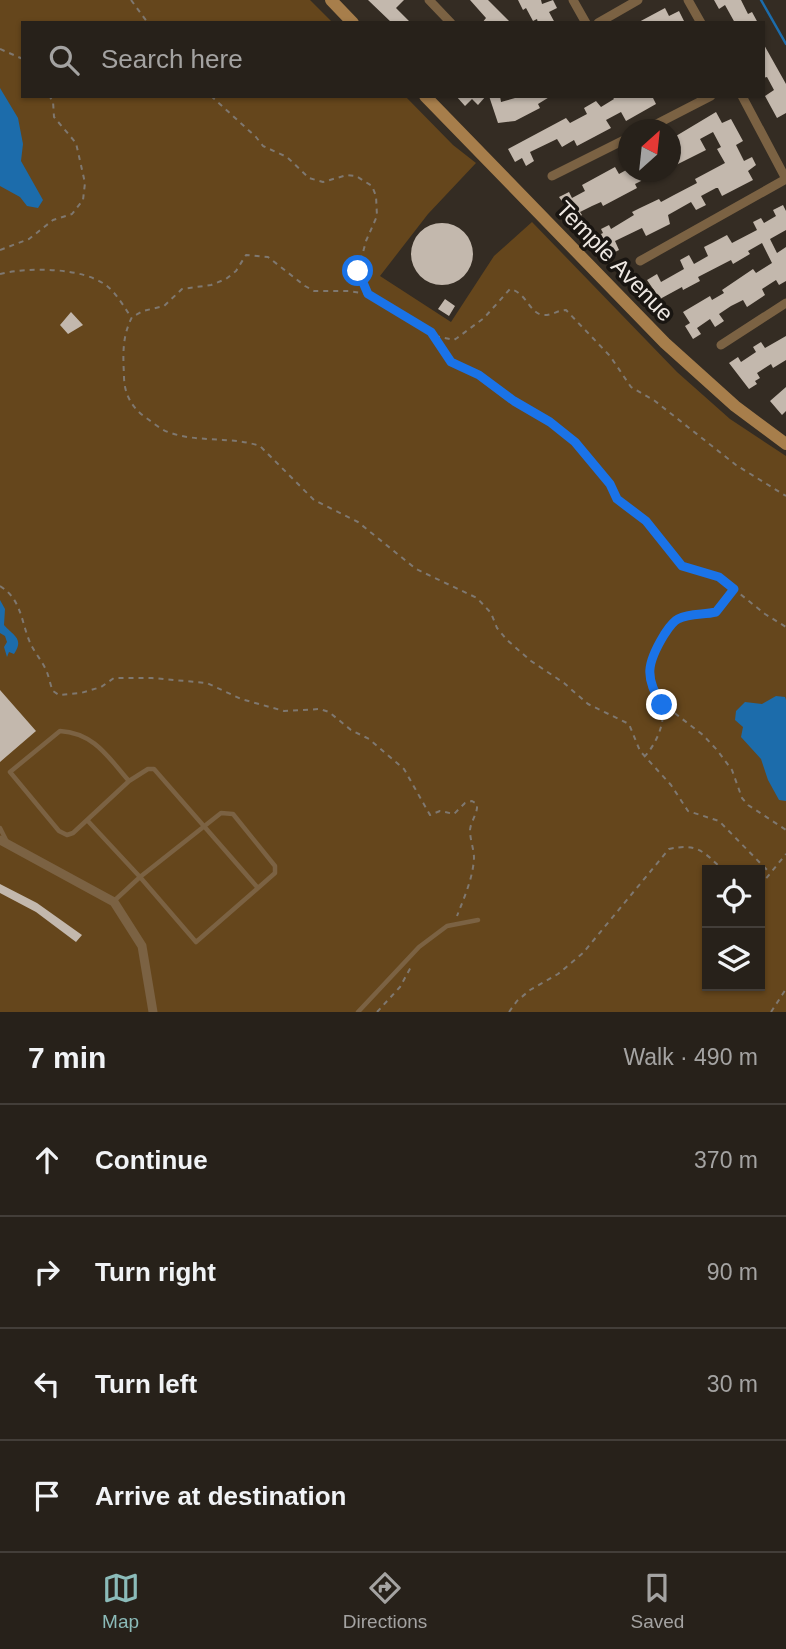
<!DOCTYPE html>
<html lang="en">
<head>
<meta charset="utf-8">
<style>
  :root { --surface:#27211a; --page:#2f2923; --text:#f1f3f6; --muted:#a4a3a2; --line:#433e39; --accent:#8bbbb9 }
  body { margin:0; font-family:Arial,sans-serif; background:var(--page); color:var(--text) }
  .controls { position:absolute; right:21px; bottom:21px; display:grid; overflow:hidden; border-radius:0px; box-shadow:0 2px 5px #0004 }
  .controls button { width:63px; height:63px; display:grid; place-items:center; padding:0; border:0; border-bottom:2px solid var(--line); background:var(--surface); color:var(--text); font:35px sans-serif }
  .compass { position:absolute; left:618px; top:119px; width:63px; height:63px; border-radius:50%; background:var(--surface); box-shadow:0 2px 5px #0004; rotate:27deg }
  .stop { position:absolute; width:21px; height:21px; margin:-16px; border:5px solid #1a73e8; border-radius:50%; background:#fff }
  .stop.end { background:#1a73e8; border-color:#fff; box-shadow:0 2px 7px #0008 }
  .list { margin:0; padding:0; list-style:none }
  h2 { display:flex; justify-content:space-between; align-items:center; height:91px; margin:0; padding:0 28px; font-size:30px }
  h2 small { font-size:23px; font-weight:400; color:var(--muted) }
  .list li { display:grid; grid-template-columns:46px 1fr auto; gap:21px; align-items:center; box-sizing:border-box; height:112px; padding:0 28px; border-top:2px solid var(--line) }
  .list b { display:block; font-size:26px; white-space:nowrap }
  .list em { font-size:23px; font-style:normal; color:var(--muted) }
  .icon { flex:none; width:38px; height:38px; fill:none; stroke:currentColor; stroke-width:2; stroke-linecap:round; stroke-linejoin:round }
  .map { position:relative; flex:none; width:786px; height:1012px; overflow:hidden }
  .search { position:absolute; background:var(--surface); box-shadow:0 2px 5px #0004; left:21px; right:21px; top:21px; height:77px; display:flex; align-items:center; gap:18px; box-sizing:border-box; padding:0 24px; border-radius:0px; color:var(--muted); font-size:26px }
  .sheet { height:539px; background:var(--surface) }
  nav { display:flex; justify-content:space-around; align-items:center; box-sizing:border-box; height:98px; border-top:2px solid var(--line); background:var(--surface); font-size:19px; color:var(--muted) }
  nav a { display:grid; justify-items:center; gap:4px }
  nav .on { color:var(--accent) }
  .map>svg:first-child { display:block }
  .green { fill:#65461c; fill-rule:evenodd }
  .water { fill:#1c6cab }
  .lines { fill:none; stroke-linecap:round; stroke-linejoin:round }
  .stream { stroke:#1c6cab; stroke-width:2.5 }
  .building { fill:#c3b8ad }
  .path { stroke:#7f7870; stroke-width:2; stroke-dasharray:5 5; stroke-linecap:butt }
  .service { stroke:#7b6243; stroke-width:4.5 }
  .minor { stroke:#7b6243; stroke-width:9 }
  .secondary { stroke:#a77e4b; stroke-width:12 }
  .route { stroke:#1a73e8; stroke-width:9 }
  .labels { text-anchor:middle; stroke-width:7; stroke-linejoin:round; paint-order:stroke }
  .street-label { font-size:23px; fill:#eee8e3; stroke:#191511 }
</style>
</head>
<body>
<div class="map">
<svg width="786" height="1012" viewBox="0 0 786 1012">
  <rect width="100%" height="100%" fill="#342c23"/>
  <path class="green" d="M0 0H310L333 23H23V96H405L453 145 476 163 428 214 380 276 451 322 494 256 532 222 677 372 730 419 786 456V1012H0ZM707 870H760V986H707Z"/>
  <path class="water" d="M0 88 18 118 23 144 21 161 43 200 38 208 27 206 20 197 0 186Z
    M0 600 5 609 4 625C12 635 25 638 14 654L9 652 7 657 4 647 7 642 5 636 0 633Z
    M776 696 785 697 786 700V801L779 800 768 780 761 759 741 737 743 727 735 720 736 711 745 702 762 704Z"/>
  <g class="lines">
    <path class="stream" d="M761 0 786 44"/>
  </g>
  <path class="building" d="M368 0H404L396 8 411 23H392Z
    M470 0H488L511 23H482L486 18Z
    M518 0H541L542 4 553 0 557 8 549 12 555 23H538L537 19 533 21 526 8 523 10Z
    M714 0H741L748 14 752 12 758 23H735L725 5 719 9Z
    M665 8 669 16 679 11 685 23H637Z
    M763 43 786 84V113L777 118 765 96 774 90 767 77 763 78Z
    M456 96H486L478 105 472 99 465 106Z
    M489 96H500L501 102 522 96H551L538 104 540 108 515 121 498 123Z
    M612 96H652L656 104 626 121 621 112 606 120 611 128 577 146 574 140 562 147 557 139 530 152 534 161 526 166 522 158 515 162 508 149 566 118 570 123 587 114 584 108 596 101 601 107 614 99Z
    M716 112 722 123 731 119 743 141 736 145 744 161 752 157 756 165 748 171 753 180 722 196 718 188H716L701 196 706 205 696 210 691 202 668 215 670 224 646 236 642 228 615 241 619 250 611 254 601 234 603 233 601 229 609 225 611 229 634 215 632 212 640 208 659 199 661 202 674 195 697 183 695 179 725 163 717 149 721 147 713 132 700 139 706 150 670 168V145L679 140 676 136Z
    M615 167 619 174 628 169V172H668L651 181 649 177 635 184 637 188 603 206 601 202 592 206 580 212 582 215 574 219 559 197 569 192 572 198 585 191 582 185Z
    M783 205 786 211V230L770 239 777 253 786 247V281L779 285 776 280 762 289 765 295 747 307 743 300 731 306 719 314 724 321 715 327 710 319 697 328 701 334 693 339 685 326 690 323 683 312 710 296 712 300 724 293 722 290 753 269 756 273 772 263 762 243 748 251 750 254 733 264 731 260 698 277 700 281 683 290 682 287 660 299 647 280 657 274 661 282 684 269 680 260 689 255 694 264 708 256 704 247 712 243 727 235 732 243 757 230 753 222 761 218 764 223 776 216 773 210Z
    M411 254a31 31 0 1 1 62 0a31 31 0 1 1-62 0Z
    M445 299 455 306 449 316 438 309Z
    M71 312 83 325 68 334 60 325Z
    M786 336V360L773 368 771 364 757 373 760 378 755 381 757 384 749 389 729 363 738 357 741 362 756 352 753 347 761 342 765 348Z
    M786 387V411L782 415 770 401Z
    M0 690 36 731 0 762Z
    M0 884 37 903 82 935 76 942 36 912 0 893Z"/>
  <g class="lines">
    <path class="path" d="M131 0 148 23
      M0 49 23 59
      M211 96 256 137 263 146 287 157 309 178 323 182 347 175 356 176 372 186 376 196 377 216 366 241 358 271 368 294 431 332 451 361 479 375 514 401 550 422 575 442 610 484 617 499 646 521 682 566 719 577 765 614 786 627
      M0 250 29 239 53 220 72 214 83 200 85 183 76 143 54 117 53 101 49 96
      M0 274C29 267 83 267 107 286 117 294 124 307 131 317
      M368 294 349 291H314L305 286 268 257 246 255 236 271 226 279 211 285 182 289 164 306 143 311 132 317C122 337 123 354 124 376 124 393 131 407 145 417 152 422 160 429 168 432 197 443 230 436 260 446L314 500 358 522 416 569 477 598 491 613 497 628 507 640 531 661 564 683 588 704 629 724 640 751 671 785 688 811 719 821 770 873
      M435 336 454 340 457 338 484 318 510 289C527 293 529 313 543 315 551 316 558 310 566 310L610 356 631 387 655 401 736 465 786 496
      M0 586C21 599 21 620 29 640 33 651 41 659 46 670 49 676 50 685 53 691L59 695 81 693 101 687 114 678H152L207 683 241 699 284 711 320 709 329 712 351 730 369 739 404 769 430 815 440 811 454 814 465 803 472 801 477 804C478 814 471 820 470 830 470 840 474 849 474 858 473 878 464 898 457 916
      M659 701 703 735 717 750 732 770 742 798 748 805 786 830
      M644 757C655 746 666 723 662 707 660 701 656 697 653 692 645 674 651 657 661 641 666 633 670 623 678 619 690 613 703 615 716 612L733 590
      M760 886 786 854
      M377 1012 400 987 412 965
      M509 1012 517 1001 530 990 558 974 583 953 669 849C697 843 703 851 723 870
      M771 1012 786 989"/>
    <path class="service" d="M87 820 129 781
      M0 828 7 842
      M114 901 140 877 87 820 73 833 67 835 59 831 10 772 60 731C94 733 108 757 129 781L148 769H154L258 888 196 942 140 877 221 813 233 814 275 866V873L258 888
      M358 1012 419 947 447 926 478 920"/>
    <path class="minor" d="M429 0 451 23
      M573 0 586 23
      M688 0 701 23
      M598 23 638 0
      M742 96 786 179
      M645 130 711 96
      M552 176 628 138
      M640 261 786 179
      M721 345 786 303
      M0 840 114 902 142 946 153 1012"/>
    <path class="secondary" d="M331 0 353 23
      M425 96 665 343 735 406 786 444"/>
  </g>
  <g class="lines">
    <path class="route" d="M358 271 368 294 431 332 451 362 479 375 514 401 550 422 575 442 610 484 617 499 646 521 682 566 719 577 734 589 716 612C703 615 690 613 678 619 672 622 668 629 664 635 647 663 644 677 662 705"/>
  </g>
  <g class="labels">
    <g class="street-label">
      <text transform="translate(615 261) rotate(46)" y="8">Temple Avenue</text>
    </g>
  </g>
</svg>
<div class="controls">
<button><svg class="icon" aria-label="locate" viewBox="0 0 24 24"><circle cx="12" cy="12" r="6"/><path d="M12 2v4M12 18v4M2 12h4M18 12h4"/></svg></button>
<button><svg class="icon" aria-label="layers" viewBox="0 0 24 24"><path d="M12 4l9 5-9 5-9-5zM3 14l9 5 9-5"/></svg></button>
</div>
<svg class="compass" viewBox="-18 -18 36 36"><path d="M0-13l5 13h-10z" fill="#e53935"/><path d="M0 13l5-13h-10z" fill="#a4a3a2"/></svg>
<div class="stop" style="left:358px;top:271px"></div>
<div class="stop end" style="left:662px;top:705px"></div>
<div class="search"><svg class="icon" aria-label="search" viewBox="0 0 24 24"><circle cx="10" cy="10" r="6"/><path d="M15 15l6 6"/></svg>Search here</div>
</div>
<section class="sheet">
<h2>7 min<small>Walk · 490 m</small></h2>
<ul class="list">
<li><svg class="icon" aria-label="ahead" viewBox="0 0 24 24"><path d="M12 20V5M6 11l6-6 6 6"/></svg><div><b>Continue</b></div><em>370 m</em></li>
<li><svg class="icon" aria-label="right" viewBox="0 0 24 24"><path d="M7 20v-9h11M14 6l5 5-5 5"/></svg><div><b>Turn right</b></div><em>90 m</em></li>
<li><svg class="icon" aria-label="left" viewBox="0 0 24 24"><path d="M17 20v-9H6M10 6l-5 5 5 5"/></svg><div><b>Turn left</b></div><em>30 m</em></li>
<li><svg class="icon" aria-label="arrive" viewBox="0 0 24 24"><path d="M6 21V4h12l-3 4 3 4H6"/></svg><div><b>Arrive at destination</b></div></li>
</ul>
</section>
<nav>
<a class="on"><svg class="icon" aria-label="map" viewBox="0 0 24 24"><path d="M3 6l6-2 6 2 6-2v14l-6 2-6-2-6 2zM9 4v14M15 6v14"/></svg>Map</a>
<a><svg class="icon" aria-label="directions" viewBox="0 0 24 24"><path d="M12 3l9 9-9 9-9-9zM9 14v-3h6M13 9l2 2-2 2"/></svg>Directions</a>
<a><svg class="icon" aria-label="saved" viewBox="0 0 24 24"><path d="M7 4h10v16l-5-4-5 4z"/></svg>Saved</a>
</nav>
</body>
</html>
